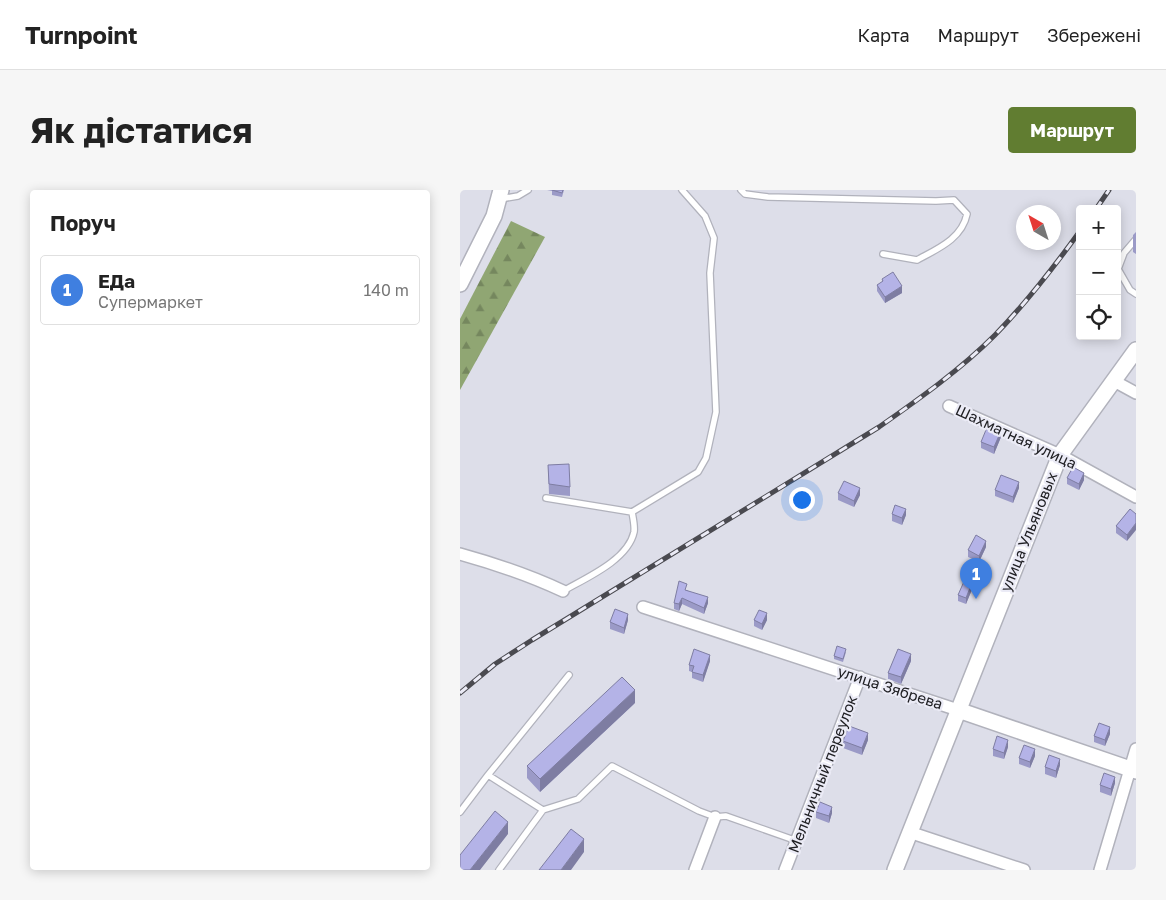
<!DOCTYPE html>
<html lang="uk">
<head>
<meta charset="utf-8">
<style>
  :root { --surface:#fff; --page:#f6f6f6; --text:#222; --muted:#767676; --line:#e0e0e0; --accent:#617d31 }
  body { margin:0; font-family:"Golos Text",sans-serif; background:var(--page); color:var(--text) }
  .controls { position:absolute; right:15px; top:15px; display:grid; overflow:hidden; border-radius:5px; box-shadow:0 2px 12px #0003 }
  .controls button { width:45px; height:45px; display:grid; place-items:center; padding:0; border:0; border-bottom:1px solid var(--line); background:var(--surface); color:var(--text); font:25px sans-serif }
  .compass { position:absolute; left:556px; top:15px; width:45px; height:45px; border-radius:50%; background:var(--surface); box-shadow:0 2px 12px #0003; rotate:321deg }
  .you { position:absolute; left:341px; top:309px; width:18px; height:18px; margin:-12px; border:4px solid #fff; border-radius:50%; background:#1a73e8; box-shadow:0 0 0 8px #1a73e833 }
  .badge { display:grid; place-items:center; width:32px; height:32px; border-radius:50%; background:var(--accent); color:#fff; font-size:16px; font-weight:700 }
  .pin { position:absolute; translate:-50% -41px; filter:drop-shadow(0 1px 2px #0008) }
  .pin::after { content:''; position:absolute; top:26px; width:18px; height:15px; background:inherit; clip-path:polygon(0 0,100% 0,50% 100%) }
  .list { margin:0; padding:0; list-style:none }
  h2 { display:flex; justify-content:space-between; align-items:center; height:65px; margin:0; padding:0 20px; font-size:21px }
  h2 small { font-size:16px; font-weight:400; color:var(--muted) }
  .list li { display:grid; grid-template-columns:32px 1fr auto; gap:15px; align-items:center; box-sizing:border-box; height:70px; margin:0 10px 10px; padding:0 10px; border:1px solid var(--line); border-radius:5px }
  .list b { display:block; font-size:19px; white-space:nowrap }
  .list p { margin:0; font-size:16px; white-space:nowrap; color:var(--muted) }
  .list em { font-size:16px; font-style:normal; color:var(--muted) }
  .icon { flex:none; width:28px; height:28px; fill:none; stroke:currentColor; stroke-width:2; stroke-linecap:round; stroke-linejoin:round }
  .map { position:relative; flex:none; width:676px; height:680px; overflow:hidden; border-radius:5px }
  header { display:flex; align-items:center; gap:30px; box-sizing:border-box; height:70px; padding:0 25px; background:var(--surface); border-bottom:1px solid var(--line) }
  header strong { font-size:24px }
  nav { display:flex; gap:28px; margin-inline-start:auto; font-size:18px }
  .intro { display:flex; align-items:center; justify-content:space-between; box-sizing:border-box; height:120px; padding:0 30px }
  h1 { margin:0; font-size:35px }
  .button { padding:12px 22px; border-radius:5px; background:var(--accent); color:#fff; font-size:18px; font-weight:700 }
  main { display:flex; gap:30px; padding:0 30px }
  aside { flex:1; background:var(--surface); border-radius:5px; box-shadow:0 2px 12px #0003 }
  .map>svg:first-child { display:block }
  .forest { fill:url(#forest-firs) }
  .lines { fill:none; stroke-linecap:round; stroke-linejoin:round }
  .lane-casing { stroke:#b1b2bc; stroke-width:8 }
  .street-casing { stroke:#b1b2bc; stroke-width:14 }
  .secondary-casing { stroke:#b1b2bc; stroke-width:18 }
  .lane { stroke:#fff; stroke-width:5.5 }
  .street { stroke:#fff; stroke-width:11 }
  .secondary { stroke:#fff; stroke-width:15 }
  .rail-casing { stroke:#4a4a50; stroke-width:5 }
  .rail { stroke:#ebebf6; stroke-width:3; stroke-dasharray:9; stroke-linecap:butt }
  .wall { fill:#9b9ac7 }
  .shaded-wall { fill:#7e7da2 }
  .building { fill:#b4b3e7; stroke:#7e7da2 }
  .labels { text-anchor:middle; stroke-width:4.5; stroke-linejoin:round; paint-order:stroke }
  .street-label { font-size:15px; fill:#202024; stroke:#ebebf6 }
</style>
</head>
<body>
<header>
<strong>Turnpoint</strong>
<nav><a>Карта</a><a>Маршрут</a><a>Збережені</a></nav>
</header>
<div class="intro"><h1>Як дістатися</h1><a class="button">Маршрут</a></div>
<main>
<aside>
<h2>Поруч<small></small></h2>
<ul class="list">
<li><span class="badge" style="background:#3f7fe0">1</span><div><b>ЕДа</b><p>Супермаркет</p></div><em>140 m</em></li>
</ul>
</aside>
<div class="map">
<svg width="676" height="680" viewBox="0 0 676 680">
  <defs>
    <pattern id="forest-firs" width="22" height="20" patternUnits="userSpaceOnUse" patternTransform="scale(1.25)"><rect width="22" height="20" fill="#90a673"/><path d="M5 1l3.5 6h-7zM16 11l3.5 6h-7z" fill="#75875e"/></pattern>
  </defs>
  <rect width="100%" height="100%" fill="#dddee9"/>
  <path class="forest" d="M51 31 85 47 0 200V129Z"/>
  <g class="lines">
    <g class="lane-casing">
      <path id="lane" d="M281 0 285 4 308 7 476 11 494 10 507 24C502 49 477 59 457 70L423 64
        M40 9 58 6 68 0
        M676 49 664 63 658 79 670 100 676 104
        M86 308 172 322C173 328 175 336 174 342 168 370 126 388 103 401
        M172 322 238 282 246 268 256 222 250 83 254 48 245 26 222 0
        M28 585 83 620 39 680
        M83 620 118 609 152 576 239 621 255 627 266 626 337 651
        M0 622 28 585 109 485"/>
    </g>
    <g class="street-casing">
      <path id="street" d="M654 191 676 203
        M489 216 600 265 676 307
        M0 364C36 374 69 385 103 401
        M183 417 498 520
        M449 642 564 680
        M235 680 255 627
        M325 680 400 487
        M640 680 676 559"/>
    </g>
    <g class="secondary-casing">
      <path id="secondary" d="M0 94 34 26 41 0
        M498 520 676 581
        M435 680 600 265 676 160"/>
    </g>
    <use href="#lane" class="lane"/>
    <use href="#street" class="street"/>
    <use href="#secondary" class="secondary"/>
    <g class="rail-casing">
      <path id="rail" d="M636 19 649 0
        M0 503 35 474 72 450 419 237C459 209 500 180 535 145 566 113 594 77 620 41"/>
    </g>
    <use href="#rail" class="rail"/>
  </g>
  <path class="wall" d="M87 0H104L102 7 92 5V1Z
    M676 42V64L673 62V45Z
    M422 89 442 103 425 113 417 101V95L422 92Z
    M541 247 534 264 521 258V252Z
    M88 275 110 297V306L89 304Z
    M607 288 624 290 619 300 607 294Z
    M559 298 553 313 535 306V300Z
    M378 303 400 305 394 317 378 310Z
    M670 319 667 351 656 343V336Z
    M432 324 446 325 442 335 432 331Z
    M526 357 519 372 508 367V360Z
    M513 397 506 414 498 411V405Z
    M227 400 248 413 244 424 222 414 219 421 214 419V413Z
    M168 430 164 444 150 439V432Z
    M294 430H307L302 440 294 436Z
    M386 462 383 472 374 469V466Z
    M250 471 243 492 232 488V482L229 481V475Z
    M451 471 441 494 428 489V483Z
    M175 513 80 602 67 588V576Z
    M650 544 645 556 634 552V546Z
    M408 550 402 565 383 558V551Z
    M548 557 544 569 533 566V559Z
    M575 566 570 578 559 574V568Z
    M600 575 596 588 585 584V577Z
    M655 593 651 606 640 602V595Z
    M356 622 372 623 369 633 356 628Z"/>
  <path class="shaded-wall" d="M442 96V103L425 113V107Z
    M541 241V247L534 264V257Z
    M624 283V290L619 300V294Z
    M559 292V298L553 313V307Z
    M400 298V305L394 317V311Z
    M446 319V325L442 335V328Z
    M676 333V340L667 351V345Z
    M526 351V357L519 372V366Z
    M513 390V397L506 414V408Z
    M248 407V413L244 424V418Z
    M222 408V414L219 421V414Z
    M307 423V430L302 440V434Z
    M168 424V430L164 444V438Z
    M451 464V471L441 494V487Z
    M250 465V471L243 492V485Z
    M175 500V513L80 602V589Z
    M650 537V544L645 556V550Z
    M408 543V550L402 565V558Z
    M548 550V557L544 569V563Z
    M575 559V566L570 578V572Z
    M600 569V575L596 588V581Z
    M655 587V593L651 606V599Z
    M372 617V623L369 633V626Z
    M48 632V644L20 680H10Z
    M124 649V662L111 680H101Z"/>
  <path class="building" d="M92 0H103L102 3Z
    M433 82 442 96 425 107 417 95 423 91 422 89Z
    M528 235 541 241 534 257 521 252Z
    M109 274 110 297 89 294 88 275Z
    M613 277 624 283 619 294 607 288Z
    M541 285 559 292 553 307 535 300Z
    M384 291 400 298 394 311 378 303Z
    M435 315 446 319 442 328 432 324Z
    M670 319 676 324V333L667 345 656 336Z
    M516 345 526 351 519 366 508 360Z
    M506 387 513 390 506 408 498 405Z
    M219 391 227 394 225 400 248 407 244 418 222 408 219 414 214 413Z
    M155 419 168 424 164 438 150 432Z
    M299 420 307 423 302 434 294 430Z
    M377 456 386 459 383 469 374 466Z
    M234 459 250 465 243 485 232 482 234 476 229 475Z
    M438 459 451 464 441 487 428 483Z
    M162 487 175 500 80 589 67 576Z
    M639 533 650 537 645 550 634 546Z
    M389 536 408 543 402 558 383 551Z
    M537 546 548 550 544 563 533 559Z
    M564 555 575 559 570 572 559 568Z
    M589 565 600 569 596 581 585 577Z
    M644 583 655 587 651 599 640 595Z
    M360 612 372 617 369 626 356 622Z
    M35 621 48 632 10 680H0V665Z
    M111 639 124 649 101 680H79Z"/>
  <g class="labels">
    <g class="street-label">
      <text transform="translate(556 247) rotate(25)" y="5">Шахматная улица</text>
      <text transform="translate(569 342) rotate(-68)" y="5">улица Ульяновых</text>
      <text transform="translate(430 498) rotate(18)" y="5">улица Зябрева</text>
      <text transform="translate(363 584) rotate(-69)" y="5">Мельничный переулок</text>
    </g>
  </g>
</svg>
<div class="controls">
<button>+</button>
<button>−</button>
<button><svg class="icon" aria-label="locate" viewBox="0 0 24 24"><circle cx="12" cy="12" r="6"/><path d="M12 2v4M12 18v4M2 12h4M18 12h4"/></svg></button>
</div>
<svg class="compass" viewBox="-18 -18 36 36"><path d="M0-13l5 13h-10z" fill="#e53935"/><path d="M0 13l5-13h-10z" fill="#767676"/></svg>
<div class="you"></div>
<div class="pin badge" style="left:516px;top:409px;background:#3f7fe0">1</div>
</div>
</main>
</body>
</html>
